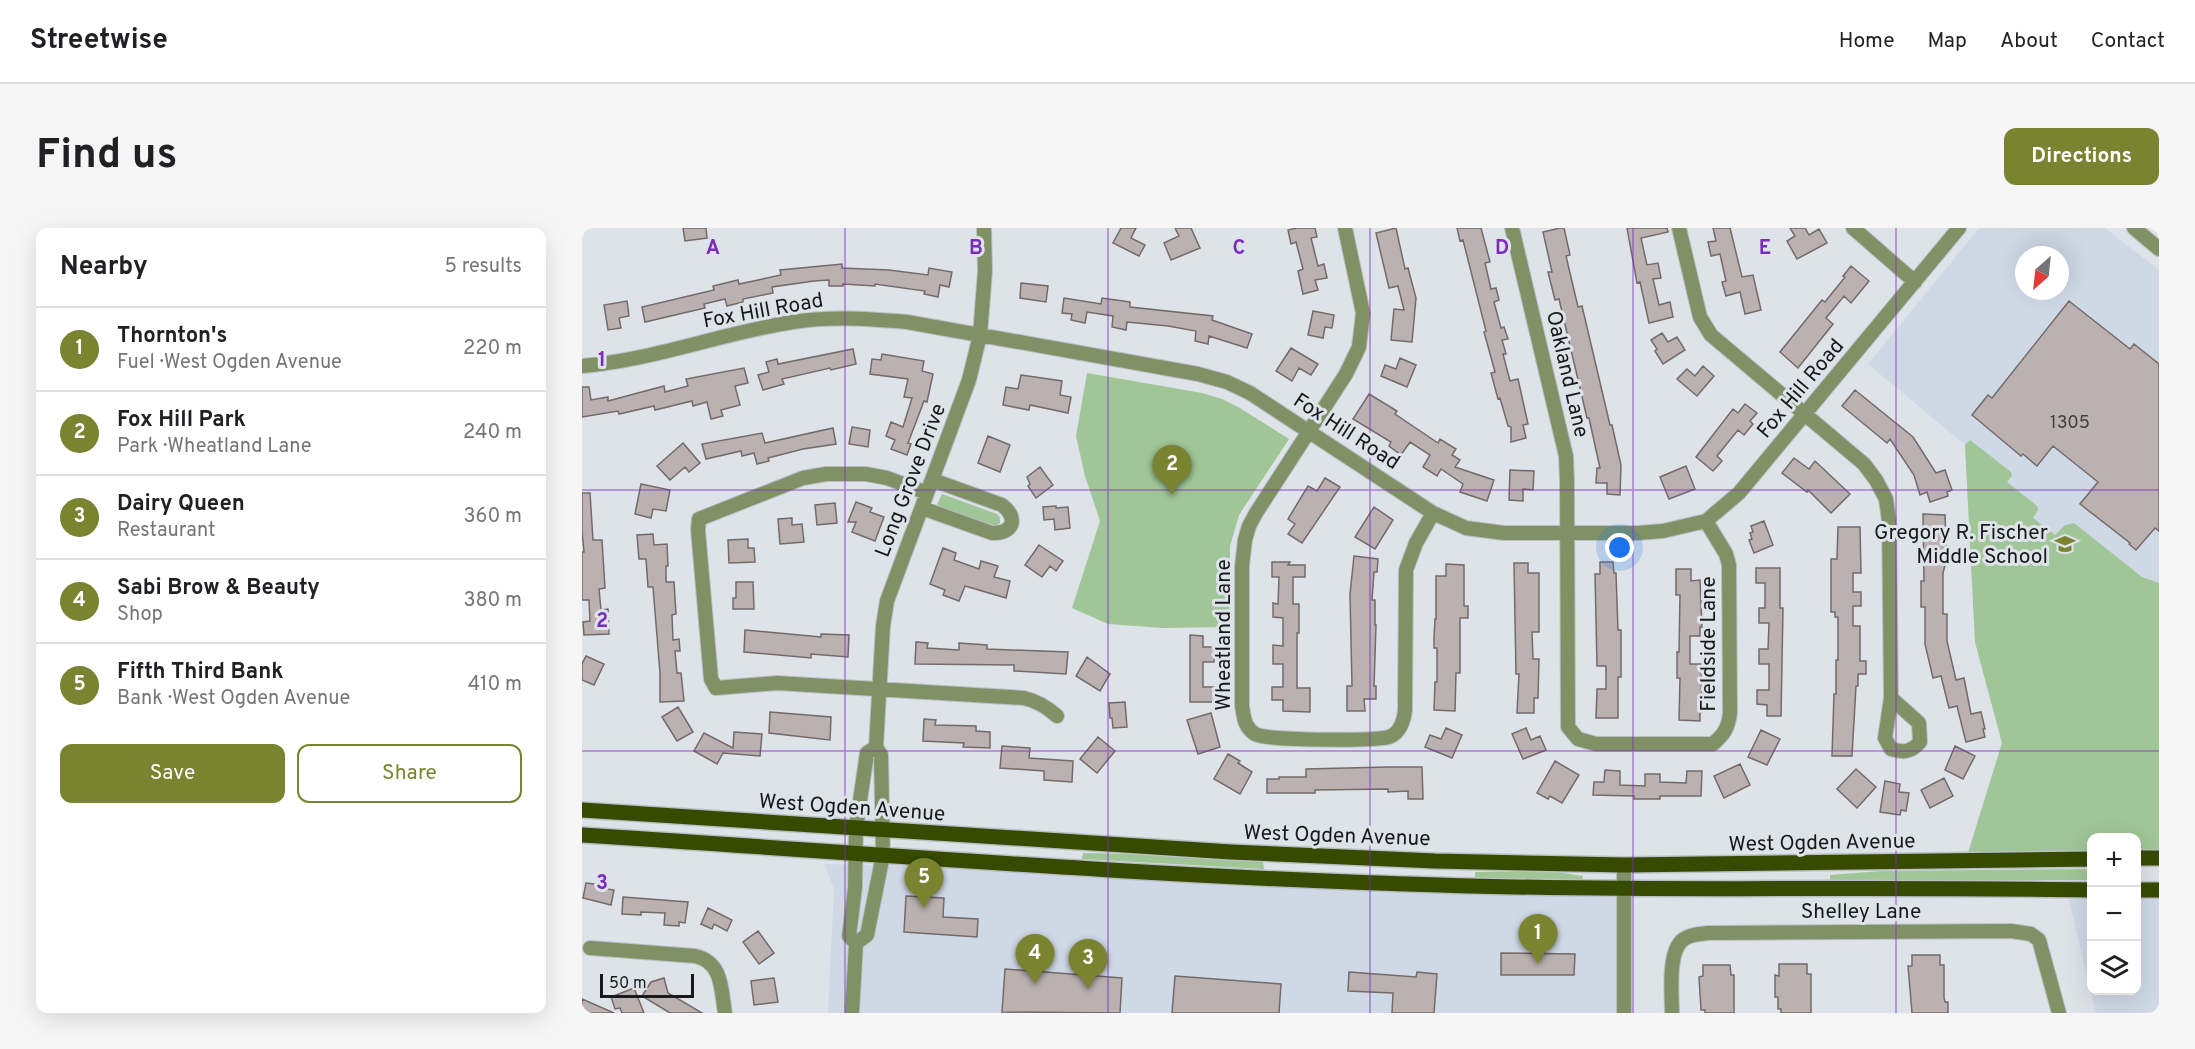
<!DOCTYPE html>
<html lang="en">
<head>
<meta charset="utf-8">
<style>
  :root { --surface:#fff; --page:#f6f6f6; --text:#202124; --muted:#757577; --line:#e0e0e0; --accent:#7a832f }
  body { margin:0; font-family:Overpass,sans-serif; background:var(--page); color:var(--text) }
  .controls { position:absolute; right:18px; bottom:18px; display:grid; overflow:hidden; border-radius:12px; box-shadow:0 6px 24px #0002 }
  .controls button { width:54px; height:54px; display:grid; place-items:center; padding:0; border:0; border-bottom:2px solid var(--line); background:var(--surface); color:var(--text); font:30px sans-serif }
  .compass { position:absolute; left:1433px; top:18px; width:54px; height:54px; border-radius:50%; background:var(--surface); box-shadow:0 6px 24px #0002; rotate:207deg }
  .scale { position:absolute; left:18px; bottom:15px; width:94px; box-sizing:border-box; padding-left:6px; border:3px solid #17191b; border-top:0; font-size:16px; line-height:21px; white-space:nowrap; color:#17191b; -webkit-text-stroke:4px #dde3e9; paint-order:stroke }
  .you { position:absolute; left:1038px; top:320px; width:21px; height:21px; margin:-15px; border:4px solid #fff; border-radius:50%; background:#1a73e8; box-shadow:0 0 0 9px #1a73e833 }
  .badge { display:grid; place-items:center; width:39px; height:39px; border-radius:50%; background:var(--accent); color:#fff; font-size:20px; font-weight:700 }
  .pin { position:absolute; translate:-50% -50px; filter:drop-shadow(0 2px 3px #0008) }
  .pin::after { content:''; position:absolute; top:32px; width:21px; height:18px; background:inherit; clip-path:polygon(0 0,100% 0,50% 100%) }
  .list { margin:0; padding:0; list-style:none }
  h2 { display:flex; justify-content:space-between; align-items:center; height:78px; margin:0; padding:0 24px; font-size:26px }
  h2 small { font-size:20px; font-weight:400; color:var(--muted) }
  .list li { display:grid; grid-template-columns:39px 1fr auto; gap:18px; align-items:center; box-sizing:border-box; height:84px; padding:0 24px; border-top:2px solid var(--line) }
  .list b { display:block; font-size:22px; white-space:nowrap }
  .list p { margin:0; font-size:20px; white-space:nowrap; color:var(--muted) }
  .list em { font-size:20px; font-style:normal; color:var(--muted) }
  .actions { display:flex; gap:12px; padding:18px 24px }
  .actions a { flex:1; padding:14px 0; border:2px solid var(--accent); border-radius:12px; text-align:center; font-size:21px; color:var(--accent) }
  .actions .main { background:var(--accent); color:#fff }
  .icon { flex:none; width:33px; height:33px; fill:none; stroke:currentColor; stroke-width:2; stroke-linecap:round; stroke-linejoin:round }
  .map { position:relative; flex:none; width:1577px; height:785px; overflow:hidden; border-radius:12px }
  header { display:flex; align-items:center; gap:36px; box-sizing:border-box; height:84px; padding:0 30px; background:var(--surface); border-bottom:2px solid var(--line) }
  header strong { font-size:28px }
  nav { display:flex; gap:33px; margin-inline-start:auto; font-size:21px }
  .intro { display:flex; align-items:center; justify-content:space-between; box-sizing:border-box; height:144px; padding:0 36px }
  h1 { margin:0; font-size:42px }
  .button { padding:15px 27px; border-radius:12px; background:var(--accent); color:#fff; font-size:21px; font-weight:700 }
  main { display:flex; gap:36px; padding:0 36px }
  aside { flex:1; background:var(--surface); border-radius:12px; box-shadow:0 6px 24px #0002 }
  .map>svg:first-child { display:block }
  .built { fill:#cfd9e6; fill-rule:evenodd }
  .green { fill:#a0c596 }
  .building { fill:#bab1b0; stroke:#736a69; stroke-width:1.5 }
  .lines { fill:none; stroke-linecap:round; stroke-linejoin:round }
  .street-casing { stroke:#b9bfc4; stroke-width:16 }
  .primary-casing { stroke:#b9bfc4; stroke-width:18 }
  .street { stroke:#809166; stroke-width:14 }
  .primary { stroke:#364b00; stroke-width:15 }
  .grid { fill:none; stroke:#7b2cbf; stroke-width:1.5; stroke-opacity:0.55 }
  .labels { text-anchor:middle; stroke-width:6; stroke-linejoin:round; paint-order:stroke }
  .number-label { font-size:18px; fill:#403f40 }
  .street-label { font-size:21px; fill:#17191b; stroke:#dde3e9 }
  .poi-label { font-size:21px; fill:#17191b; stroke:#dde3e9; text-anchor:end }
  .grid-label { font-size:20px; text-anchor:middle; font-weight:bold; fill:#7b2cbf; stroke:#dde3e9; stroke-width:6; stroke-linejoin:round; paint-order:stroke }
</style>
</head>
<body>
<header>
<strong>Streetwise</strong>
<nav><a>Home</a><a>Map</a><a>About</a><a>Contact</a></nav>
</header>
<div class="intro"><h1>Find us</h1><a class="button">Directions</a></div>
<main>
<aside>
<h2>Nearby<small>5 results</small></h2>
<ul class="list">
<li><span class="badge">1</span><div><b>Thornton's</b><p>Fuel · West Ogden Avenue</p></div><em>220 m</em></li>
<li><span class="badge">2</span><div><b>Fox Hill Park</b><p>Park · Wheatland Lane</p></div><em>240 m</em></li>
<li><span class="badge">3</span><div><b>Dairy Queen</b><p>Restaurant</p></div><em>360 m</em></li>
<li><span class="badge">4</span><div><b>Sabi Brow &amp; Beauty</b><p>Shop</p></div><em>380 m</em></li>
<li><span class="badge">5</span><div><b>Fifth Third Bank</b><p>Bank · West Ogden Avenue</p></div><em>410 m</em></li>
</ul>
<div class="actions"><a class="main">Save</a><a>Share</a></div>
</aside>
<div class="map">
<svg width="1577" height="785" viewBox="0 0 1577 785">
  <rect width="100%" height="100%" fill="#dde3e9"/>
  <path class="built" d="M1397 0H1523L1577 42V623L1554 610H1510L1386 625 1420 515 1393 414 1383 217 1286 136ZM1442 27H1478V63H1442Z
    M242 636 392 639 437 643 1050 670 1047 785H246L252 661Z
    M1486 669 1509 670 1510 762H1554L1555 670H1577V785H1514Z"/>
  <path class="green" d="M505 145 620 165 640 171 658 180 707 211 657 287 648 318 647 399 581 400 526 396 490 380 518 293 503 248 494 208Z
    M1388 212 1429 244 1430 248 1425 254 1455 278 1456 282 1451 290 1473 307 1483 297 1492 295 1560 349 1577 355V623L1555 624 1554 610H1510L1509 624 1386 625 1420 515 1393 414 1383 217Z
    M360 266 415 286 418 289V295L413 299 359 280 355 276Z
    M501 625 549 626 681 634 682 641 500 631Z
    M1510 641 1509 652H1248V647L1299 643Z
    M968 643 1001 648 1000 652 893 650V644Z"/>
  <path class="building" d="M101 0H124L125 10 103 13Z
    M539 0H554L549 10 563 17 557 28 531 15Z
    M593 0H609L618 20 589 32 582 15 597 8Z
    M715 0H733L735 9 729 10 736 38 742 36 745 50 733 52 736 62 721 66 716 43 721 41 714 14 709 16 706 2Z
    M814 0 823 41 826 40 834 70 830 114 809 112 812 81 822 82 816 58 807 60 794 5Z
    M875 0H899L908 34 903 35 909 61 914 60 917 72 912 74 919 100 922 99 926 111 920 112 924 126H921L928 153 936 151 946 196 941 197 944 210 929 214V199L926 198 918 170 916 171 909 145 913 144 902 104 904 103 881 12 878 13Z
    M978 0H982L988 27 984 28 996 79 1000 78 1028 197H1030L1039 237 1038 267 1025 266V255H1014L1015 240H1018L1007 190H1005L977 71 973 72 966 44H970L961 4Z
    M1045 0H1085L1086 4 1059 10 1065 37 1076 35 1079 50 1071 51 1077 77 1088 74 1091 89 1067 95 1058 54 1055 55Z
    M1131 0H1148L1160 49 1171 47 1179 82 1163 86 1158 64 1144 68 1140 54 1144 53 1138 26 1129 28 1126 14 1134 13Z
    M1208 0H1223L1227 7 1237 1 1245 15 1215 31 1205 13 1213 8Z
    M260 36V40L307 42 346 47 347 40 370 44 367 59 358 57 356 69 342 66 343 63 293 56V58L261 56V58H247V52L232 53 190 59 191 65 161 71V74L145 78 143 71 122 76 123 80 63 94 60 79 132 62 131 58 156 52 157 56 199 47 198 42Z
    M1269 38 1287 53 1269 75 1262 68 1244 90 1251 96 1216 140 1198 124 1240 72 1243 74 1263 49 1261 48Z
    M439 55 466 58 464 74 438 70Z
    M482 70 519 76 520 70 548 74V79L631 88 630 92 670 106 665 120 627 108 626 116 613 113 614 103 586 98 545 94 544 102 530 99 531 88 505 84 503 95 489 92 490 86 480 85Z
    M45 73 47 88 37 90 39 100 26 102 22 77Z
    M1487 73 1548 121 1552 116 1577 136V303L1573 300 1554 322 1547 316 1548 315 1498 276 1516 254 1471 218 1455 238 1441 226 1439 228 1390 187 1406 167 1410 170Z
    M731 83 752 87 750 100 743 99 741 110 726 107Z
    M1080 105 1086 114 1095 109 1103 122 1081 136 1073 123 1075 121 1069 112Z
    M709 120 736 136 729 147 717 140 710 153 694 143Z
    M271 121 274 136 249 142 248 140 200 151 202 156 181 162 176 147 187 144 184 134 195 131 196 136Z
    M300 126 342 133 340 143 351 146 345 174 342 173 326 215 329 216 325 227 309 221 313 212 304 208 309 194 321 199 330 170 322 169 326 151 288 146 290 131 299 132Z
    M818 130 834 137 825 159 799 148 803 137 814 141Z
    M1121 138 1132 148 1115 168 1095 151 1105 141 1113 148Z
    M162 140 166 155 153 158 158 177 139 182 141 188 129 191 125 174 111 178 110 173 73 182 72 178 37 186 36 183 0 189V159H7L9 172 26 169V173L82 158 83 164 106 158 104 151Z
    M439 147 480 153 478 167 489 169 486 185 448 177 447 182 421 177 424 159 436 161Z
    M1273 162 1331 209 1354 245 1363 242 1370 262 1365 264 1366 268 1348 274 1345 264 1338 267 1332 247 1308 211 1305 215 1260 178Z
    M787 166 815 183 813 186 856 215 858 211 874 221 870 227 878 232 873 239 912 252 905 273 878 264 881 256 859 241 855 248 841 239 848 227 828 214 819 227 807 218 809 214 771 191Z
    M1163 176 1175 185 1168 193 1171 196 1162 207 1156 202 1135 228 1140 233 1131 243 1114 229 1151 181 1156 185Z
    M270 199 288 202 286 219 267 216Z
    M251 200 254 216 221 221 186 230 187 233 175 236 172 225 160 228 159 223 124 231 120 216 180 205 183 215Z
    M406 208 428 217 418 244 396 235Z
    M101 215 118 235 107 244 103 239 88 252 75 238Z
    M1212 230 1227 241 1233 233 1268 266 1249 285 1226 262 1225 264 1200 245Z
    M1104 238 1113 261 1087 271 1078 249Z
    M458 239 471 257 454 270 446 258 448 256 445 249Z
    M928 242 952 243 951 262 941 261V273L927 272Z
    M743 250 758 259 720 315 706 306 713 296 706 291 726 258 735 263Z
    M59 256 88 262 84 283 71 281 69 290 53 286Z
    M0 265H8L11 312H20L23 360 17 361 19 382 26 381 27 406 2 407 1 394 8 393 7 372H0V324H2L0 303Z
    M274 274 290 280 288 284 302 289 293 313 270 304 274 294H266Z
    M253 275 255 295 235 297 233 277Z
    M474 278V280L486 279 488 300 473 302 472 291 462 292 461 279Z
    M792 279 811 292 793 321 773 309Z
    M1341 286 1363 287 1365 337H1363L1361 345V386H1365V413L1374 452 1382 450 1389 486 1399 484 1403 501H1401L1403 509 1384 514 1375 478 1367 480 1359 448 1351 450 1343 416V379H1339V353H1342Z
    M210 290V297L220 296 222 314 198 316 196 291Z
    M1182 293 1191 317 1172 325 1167 312 1170 311 1168 305 1171 304 1169 298Z
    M1256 299H1278L1279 345H1271V364H1279V378H1271V398H1278V433H1284V446H1276V458H1274L1270 528H1250L1252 466H1254V432H1256V389H1253V384H1249V331H1255Z
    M71 306 72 317 85 316 86 338H84V354H92L94 386 90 387 91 412 97 411 98 423H93L95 445H99L102 473 78 474V445L71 359H66L64 331H57L55 307Z
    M166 311V320H172L173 334 147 335 146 312Z
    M457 317 481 333 474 343 468 338 460 349 443 337Z
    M361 320 374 325 372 332 397 341 399 333 416 338 412 349 428 353 424 370 383 358 377 373 361 367 363 362 348 356Z
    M772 328 796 331 795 344H792L790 372H793V397H794L792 458H794V471H782L783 483H765V458H770L768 366Z
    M690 334H708L706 337H723V349H711V376H717V405H715V460H728V484L701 483V472H690V459H701V436H691V417L701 418V390L691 389V375L696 376 697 349H690Z
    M1018 334H1031L1032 345H1034L1036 402H1039V449H1036V490H1014L1015 461H1024V438H1015L1013 346H1018Z
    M932 335H946V345H957V404H950L951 431H957L956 470H952V485H935L937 446H934Z
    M864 336 882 337V378H886V390H878V445H874L873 483 852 482 853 454H855V420H852V410L853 391H854V348H864Z
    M1174 340H1198V380H1201L1199 488H1185V477L1175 476V462H1187V436H1177V421H1186L1187 395H1177V380H1183V355H1174Z
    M1094 341H1109V353L1118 352 1120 399H1118V408H1108V436H1119L1120 484H1118V493L1097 492 1098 450H1095V424H1097L1098 367H1094Z
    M154 354H171L172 381H151V370H154Z
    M163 402 239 409V406L267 407 266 429 229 426V430L162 424Z
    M608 407 621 408V419H632V434H621V459H632V474H608Z
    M334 414 346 415 345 420 377 422V415L405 417V421L486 424 484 446 432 443V437L333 436Z
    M4 428 22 436 12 457 0 452V436Z
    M505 429 528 446 518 463 494 448Z
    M543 474 545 499 531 500 530 490H528L527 475Z
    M96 479 111 504 95 513 80 489Z
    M188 484 249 489 248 512 187 505Z
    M629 485 638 519 616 526 605 492Z
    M342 491 354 492 353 497 394 498V503L408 504V520L381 519 382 515 341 513Z
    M864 500 880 507 870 530 843 519 848 507 859 511Z
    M944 500 949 512 958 508 964 522 941 531 930 506Z
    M1179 502 1198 511 1185 537 1166 529Z
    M152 504 180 506 178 528 141 525 135 536 112 523 122 505 151 520Z
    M516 509 533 523 515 545 498 531Z
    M420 518 448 520 447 530 491 533 490 554 462 552V543L418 540Z
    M1373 518 1393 528 1381 551 1363 542Z
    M646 526 658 533 656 535 670 544 658 566 632 551Z
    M973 533 997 547 980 575 968 568 966 571 955 565Z
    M1158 536 1168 557 1142 570 1132 548Z
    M806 539H840L841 571H826V563L806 564V561L733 562V565H685V551H697V549H724V541Z
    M1274 541 1294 559 1275 580 1255 561Z
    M1023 542 1038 543V557L1063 558V546H1078V554L1104 555 1105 543H1120L1119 568H1078V571H1052V568L1011 567 1012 554H1022Z
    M1362 550 1371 568 1348 580 1339 562Z
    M1303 553 1318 556 1317 564 1327 565 1324 583 1319 582 1318 587 1298 584Z
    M4 655 20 657V660L32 662 29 677 1 670Z
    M324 668 362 670 361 689 396 691 395 709 322 704Z
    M41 669 106 674 103 695 97 694V698L82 697 83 685 59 684V687L40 686Z
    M126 680 150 692 145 703 132 696 130 701 119 696Z
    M176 703 192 725 177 736 161 714Z
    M919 725 993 726 992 747H919Z
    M1330 727H1358V737H1362V770L1363 774H1366V785H1330L1326 738H1330Z
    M1197 736H1225V746H1229V785H1199V781H1196V769H1193V747L1197 748Z
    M1121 737H1148L1149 747H1152V785H1123V782H1119L1117 749 1121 748Z
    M423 741 540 750 538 785 420 784Z
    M767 744 834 749 835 744 855 746 852 785H810L811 765 766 763Z
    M593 748 699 756 697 785H590Z
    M82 750 86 765 120 785H88L60 768 69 754Z
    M192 750 196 774 172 777 169 753Z
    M52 760 62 785H40L38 780 33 781 29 769Z
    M0 771 32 785H0Z"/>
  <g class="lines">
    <g class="street-casing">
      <path id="street" d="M763 0 781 85 777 119 764 146 674 285 667 298 663 312 660 338V478C662 489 662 499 673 506 684 513 792 513 807 509 818 505 822 492 823 482L824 342 834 315 851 285
        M930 0 984 228 985 253 986 499 996 511 1014 516H1131C1142 506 1146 501 1148 485L1147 337 1144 326 1124 293
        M1097 0 1118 89 1129 107 1282 236 1294 252 1304 271 1307 293 1309 470 1303 510 1309 521C1322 525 1329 524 1338 514L1337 495 1309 470
        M1271 0 1333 54
        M1552 0 1577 21
        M0 138C72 132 140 105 211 94 249 88 286 91 325 94L616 146 645 154 668 165 851 285 884 300 922 305H1056L1081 303 1124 293 1157 265 1377 0
        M345 265 305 250 284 246H244L221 250 117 291 116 302 129 451 134 460 195 455 442 470C455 473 465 479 475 488
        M340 280 410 305C431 306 437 290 420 277L351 252
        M1042 637V785
        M274 715 267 708 273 660 274 600 285 525 294 519
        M8 720 113 728C141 734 139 762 143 785
        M270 785 274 715 285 707 301 627 299 527 294 519 301 398 305 373 387 152 398 107 403 43 402 0
        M1090 785C1090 767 1085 722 1102 711 1109 706 1118 706 1126 705L1429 703 1449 706 1457 712 1477 785"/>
    </g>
    <g class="primary-casing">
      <path id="primary" d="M0 582 649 624 853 633 1042 637 1510 631
        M0 607C285 625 571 649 857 657 1074 664 1292 658 1510 662
        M1554 630H1577
        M1554 662H1577"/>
    </g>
    <use href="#street" class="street"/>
    <use href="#primary" class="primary"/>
  </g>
  <path class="grid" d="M263 0V785M526 0V785M788 0V785M1051 0V785M1314 0V785M0 262H1577M0 523H1577"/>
  <defs>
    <g id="school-bare" transform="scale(1.62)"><path d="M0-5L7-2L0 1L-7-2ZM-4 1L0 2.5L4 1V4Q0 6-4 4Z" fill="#7a832f" stroke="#dde3e9" stroke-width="2.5" paint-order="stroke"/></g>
  </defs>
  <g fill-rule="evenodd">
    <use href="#school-bare" x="1483" y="316"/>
  </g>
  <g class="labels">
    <g class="number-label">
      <text x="1488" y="200">1305</text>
    </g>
    <g class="street-label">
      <text transform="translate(181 82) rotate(-10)" y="7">Fox Hill Road</text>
      <text transform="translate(986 146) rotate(77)" y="7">Oakland Lane</text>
      <text transform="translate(1218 160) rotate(-50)" y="7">Fox Hill Road</text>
      <text transform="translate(765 203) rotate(33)" y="7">Fox Hill Road</text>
      <text transform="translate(328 252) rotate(-69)" y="7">Long Grove Drive</text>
      <text transform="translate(641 407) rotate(-90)" y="7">Wheatland Lane</text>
      <text transform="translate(1126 416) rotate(-90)" y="7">Fieldside Lane</text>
      <text transform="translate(270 579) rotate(4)" y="7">West Ogden Avenue</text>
      <text transform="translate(755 607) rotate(2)" y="7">West Ogden Avenue</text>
      <text transform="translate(1240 614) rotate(-1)" y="7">West Ogden Avenue</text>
      <text x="1279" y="690">Shelley Lane</text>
    </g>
    <g class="poi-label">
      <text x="1466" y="311">Gregory R. Fischer<tspan x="1466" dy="24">Middle School</tspan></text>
    </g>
  </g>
  <g class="grid-label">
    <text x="131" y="26">A</text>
    <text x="394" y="26">B</text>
    <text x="657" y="26">C</text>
    <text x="920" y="26">D</text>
    <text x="1183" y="26">E</text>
    <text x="20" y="138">1</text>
    <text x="20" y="399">2</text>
    <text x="20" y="661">3</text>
  </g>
</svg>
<div class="controls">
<button>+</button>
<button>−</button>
<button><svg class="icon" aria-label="layers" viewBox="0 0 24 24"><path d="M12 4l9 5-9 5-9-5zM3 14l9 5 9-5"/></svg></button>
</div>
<svg class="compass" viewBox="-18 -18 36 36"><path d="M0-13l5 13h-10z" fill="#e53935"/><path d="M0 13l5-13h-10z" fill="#757577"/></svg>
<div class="scale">50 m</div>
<div class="you"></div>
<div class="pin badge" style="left:956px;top:736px">1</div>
<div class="pin badge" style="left:590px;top:267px">2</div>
<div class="pin badge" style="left:506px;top:761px">3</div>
<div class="pin badge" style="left:453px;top:756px">4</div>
<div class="pin badge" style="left:342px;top:680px">5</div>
</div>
</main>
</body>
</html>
